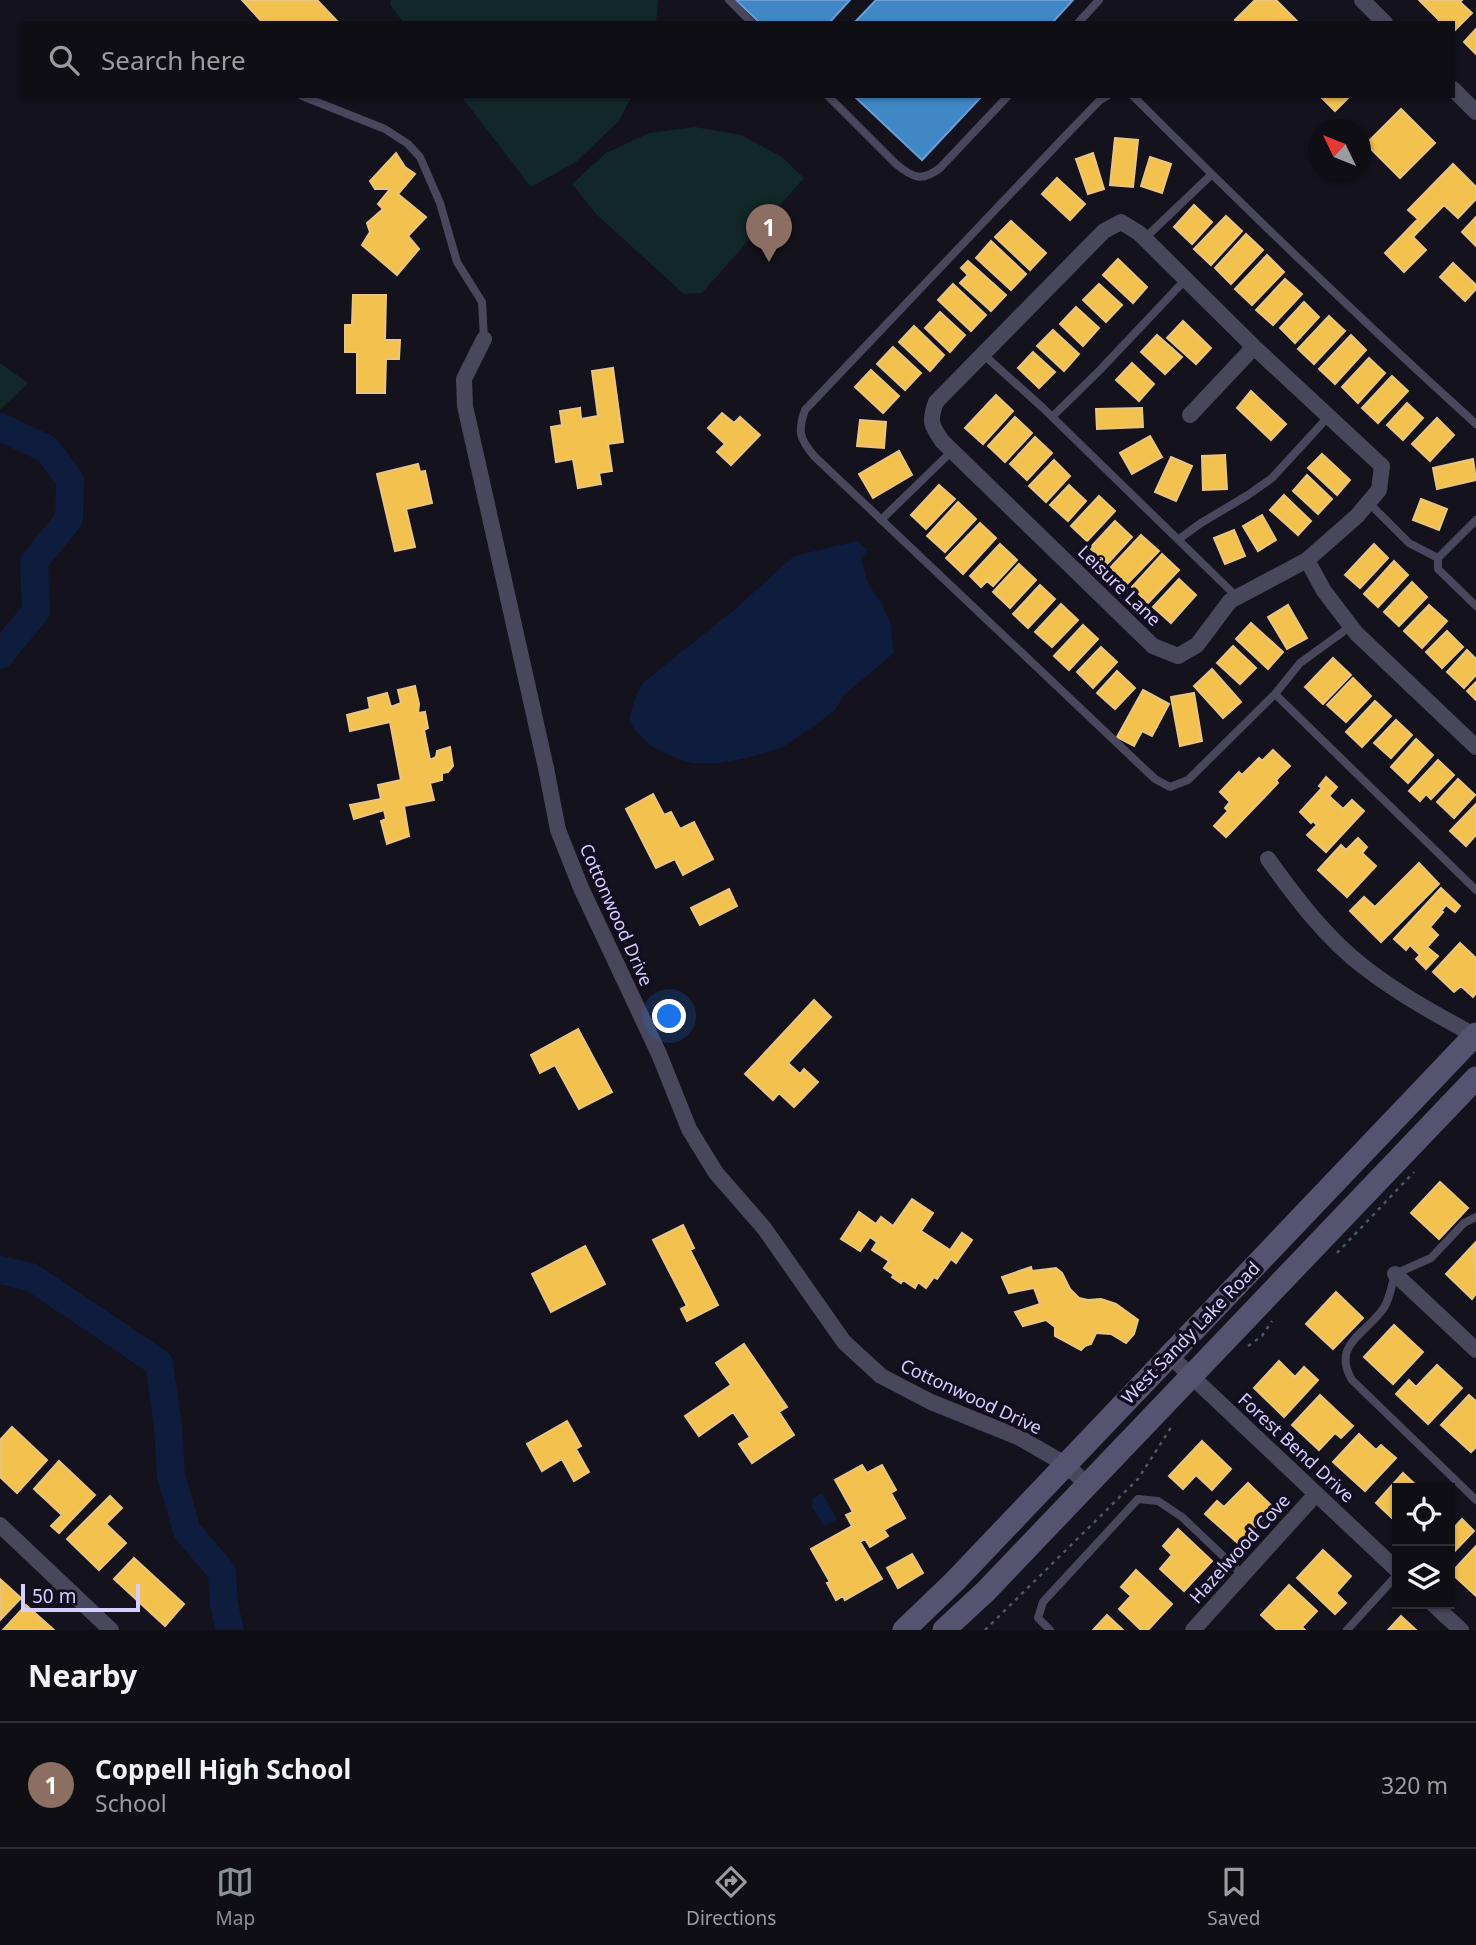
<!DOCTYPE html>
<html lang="en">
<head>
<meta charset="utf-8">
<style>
  :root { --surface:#0f0e15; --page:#1d1c22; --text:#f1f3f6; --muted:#9b9ca0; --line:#2f2e34; --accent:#8c9099 }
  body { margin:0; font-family:"Noto Sans",sans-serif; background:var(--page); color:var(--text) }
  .controls { position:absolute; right:21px; bottom:21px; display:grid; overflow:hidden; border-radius:0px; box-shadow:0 2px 5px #0004 }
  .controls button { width:63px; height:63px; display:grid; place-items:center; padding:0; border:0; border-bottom:2px solid var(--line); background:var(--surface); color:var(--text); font:35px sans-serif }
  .compass { position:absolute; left:1308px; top:119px; width:63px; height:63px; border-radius:50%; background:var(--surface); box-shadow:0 2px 5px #0004; rotate:313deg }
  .scale { position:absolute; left:21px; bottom:18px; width:119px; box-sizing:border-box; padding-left:7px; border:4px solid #d6cefd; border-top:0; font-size:19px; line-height:24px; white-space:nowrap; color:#d6cefd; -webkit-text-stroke:5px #120e20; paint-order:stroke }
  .you { position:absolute; left:670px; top:1017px; width:24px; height:24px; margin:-18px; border:5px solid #fff; border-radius:50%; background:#1a73e8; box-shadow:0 0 0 10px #1a73e833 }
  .badge { display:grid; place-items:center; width:46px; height:46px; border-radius:50%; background:var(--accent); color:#fff; font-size:23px; font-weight:700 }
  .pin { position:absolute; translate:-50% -58px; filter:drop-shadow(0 2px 4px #0008) }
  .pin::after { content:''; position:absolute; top:37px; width:24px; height:21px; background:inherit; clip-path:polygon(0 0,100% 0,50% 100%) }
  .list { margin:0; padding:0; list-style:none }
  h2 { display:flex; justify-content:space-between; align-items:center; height:91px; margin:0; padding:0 28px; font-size:30px }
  h2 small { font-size:23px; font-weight:400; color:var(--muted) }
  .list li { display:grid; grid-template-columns:46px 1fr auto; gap:21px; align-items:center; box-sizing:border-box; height:126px; padding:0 28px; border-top:2px solid var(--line) }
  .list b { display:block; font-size:26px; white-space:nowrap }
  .list p { margin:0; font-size:23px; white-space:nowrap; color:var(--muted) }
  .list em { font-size:23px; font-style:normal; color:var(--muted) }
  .icon { flex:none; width:38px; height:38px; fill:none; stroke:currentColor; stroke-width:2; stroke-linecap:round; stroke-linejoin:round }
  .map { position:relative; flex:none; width:1476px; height:1630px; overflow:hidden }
  .search { position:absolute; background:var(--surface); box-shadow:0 2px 5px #0004; left:21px; right:21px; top:21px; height:77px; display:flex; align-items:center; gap:18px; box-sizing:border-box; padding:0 24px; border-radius:0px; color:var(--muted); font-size:26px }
  .sheet { height:217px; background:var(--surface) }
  nav { display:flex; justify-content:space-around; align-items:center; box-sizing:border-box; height:98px; border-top:2px solid var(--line); background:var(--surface); font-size:19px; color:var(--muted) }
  nav a { display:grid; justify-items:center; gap:4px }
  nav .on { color:var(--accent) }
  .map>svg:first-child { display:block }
  .green { fill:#112728 }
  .water { fill:#0e1c3d }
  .homes { fill:#f2c14e; stroke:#eac582; stroke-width:2 }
  .schools { fill:#3f88c5; stroke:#6c9dd6; stroke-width:2 }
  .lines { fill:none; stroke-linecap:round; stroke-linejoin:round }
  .river { stroke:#0e1c3d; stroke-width:28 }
  .path { stroke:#4c5967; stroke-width:2.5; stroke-dasharray:3.5 5; stroke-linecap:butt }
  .service { stroke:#49475c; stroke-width:8 }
  .minor { stroke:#49475c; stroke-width:16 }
  .secondary { stroke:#55536f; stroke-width:23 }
  .labels { text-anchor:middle; stroke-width:7; stroke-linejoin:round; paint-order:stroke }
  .street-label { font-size:18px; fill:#d6cefd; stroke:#120e20 }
</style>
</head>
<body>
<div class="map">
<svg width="1476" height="1630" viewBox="0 0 1476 1630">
  <rect width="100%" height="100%" fill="#14121c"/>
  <path class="green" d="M391 0H658L656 23H404L390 5Z
    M461 96H632L619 121 576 162 531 187Z
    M695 127 741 135 782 157 804 178 702 293 684 294 597 215 572 184 606 153 649 133Z
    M0 363 28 383 0 410Z"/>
  <path class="water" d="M857 541 868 550 861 558 868 584 881 602 890 622 894 653 845 694 835 710 817 724 781 748 747 758 719 763H692L676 758 651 746 634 729 629 718 636 695 644 682 735 609 794 556Z
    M822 1493 837 1519 825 1526 811 1506 813 1504 811 1500Z"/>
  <path class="homes" d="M242 0H317L339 23H263Z
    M1255 0H1276L1297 21 1237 23 1235 20Z
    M1419 0H1462L1460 2 1472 13 1453 32V23H1442Z
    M1476 29V54L1464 42Z
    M1320 96H1350L1335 111Z
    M1401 109 1435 143 1400 178 1366 144Z
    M1115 138 1138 140 1133 187 1110 185Z
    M396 153 405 167 415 174 398 194 426 217 408 236 419 249 397 275 362 245 370 232 367 223 383 209 378 204 390 189H375L370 181Z
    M1093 153 1104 189 1088 194 1076 159Z
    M1150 157 1171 164 1162 193 1141 186Z
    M1453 164 1476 187V199L1458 218 1444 205 1413 237 1426 250 1404 272 1385 253 1418 219 1408 210Z
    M1057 178 1085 204 1070 220 1042 194Z
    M1194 205 1212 222 1192 244 1174 227Z
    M1226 216 1242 231 1211 265 1194 249Z
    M1476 217V246L1462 232Z
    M1011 221 1046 253 1030 270 995 237Z
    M1246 234 1263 250 1231 284 1215 268Z
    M991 241 1026 274 1011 290 976 258Z
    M1267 255 1284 272 1252 305 1235 289Z
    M1118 259 1147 287 1133 303 1103 275Z
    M968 261 1006 295 991 311 960 283 968 275 961 268Z
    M1453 263 1476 285V289L1465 301 1440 277Z
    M1285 279 1302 294 1273 325 1256 310Z
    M953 284 986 315 971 331 938 300Z
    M1099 284 1122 305 1106 322 1083 300Z
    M353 295H386L385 340H400L399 359H386L385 393H357V352H345V325H352Z
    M1304 302 1319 317 1295 343 1280 328Z
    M1076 307 1099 328 1083 346 1060 324Z
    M940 312 965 335 950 352 925 328Z
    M1329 316 1345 331 1314 364 1298 349Z
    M1183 321 1211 348 1196 364 1167 338Z
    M914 326 944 355 930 371 899 342Z
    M1053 330 1079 354 1064 371 1037 346Z
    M1157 335 1182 357 1165 374 1141 352Z
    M1351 335 1366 350 1335 384 1319 369Z
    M893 347 921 373 905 390 877 364Z
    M1033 352 1055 372 1039 388 1018 368Z
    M1369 358 1385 373 1358 403 1342 387Z
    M1132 363 1154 384 1139 401 1116 380Z
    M613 368 623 442 608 444 612 471 599 473 601 484 578 488 573 459 556 462 551 427 562 425 560 411 580 408 581 419 598 416 592 371Z
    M871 370 899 396 883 413 855 387Z
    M1392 376 1408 391 1378 423 1362 408Z
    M1251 391 1286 424 1271 440 1237 408Z
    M996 395 1013 411 983 444 965 428Z
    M1407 403 1423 418 1403 440 1387 425Z
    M1142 408 1143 427 1097 429 1096 409Z
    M722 413 734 423 740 417 760 435 731 465 717 452 725 444 708 428Z
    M1015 417 1032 433 1005 462 988 446Z
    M1437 418 1454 435 1430 461 1412 444Z
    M860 420 886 422 884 448 857 446Z
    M1150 436 1162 457 1132 474 1120 453Z
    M1035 437 1052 453 1027 480 1010 464Z
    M899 451 912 475 873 498 859 474Z
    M1322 454 1350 480 1337 495 1308 468Z
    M1225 455 1227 489 1203 490 1202 456Z
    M1171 457 1192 466 1176 501 1155 492Z
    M1473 459 1476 480 1437 489 1433 468Z
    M1054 460 1070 476 1046 502 1029 486Z
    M418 464 420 472 425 471 432 503 406 509 415 547 395 551 377 474Z
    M1307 475 1332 499 1318 514 1293 491Z
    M939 485 955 499 926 529 911 515Z
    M1069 485 1086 501 1068 521 1050 505Z
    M1284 495 1311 521 1298 535 1270 510Z
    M1099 496 1115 511 1087 541 1071 526Z
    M1421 499 1447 509 1439 530 1413 520Z
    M958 502 976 519 945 552 927 536Z
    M1262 515 1276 540 1258 551 1243 526Z
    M1115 521 1132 537 1107 564 1090 548Z
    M980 523 996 538 963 574 946 558Z
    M1234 530 1245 556 1225 564 1214 538Z
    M1141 535 1159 551 1127 584 1110 568Z
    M1000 544 1017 560 993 586 987 581 981 587 970 576Z
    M1374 544 1388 558 1360 588 1345 575Z
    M1162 554 1179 570 1148 603 1132 587Z
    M1394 561 1408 575 1378 607 1364 594Z
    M1019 564 1036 580 1010 608 993 592Z
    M1179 579 1196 595 1171 623 1153 607Z
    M1412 582 1427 597 1399 626 1384 612Z
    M1040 585 1055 599 1028 628 1013 614Z
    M1061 604 1078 620 1052 647 1035 632Z
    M1288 605 1307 638 1287 649 1268 617Z
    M1429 605 1447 621 1422 648 1404 631Z
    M1251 623 1283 652 1268 669 1236 639Z
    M1083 625 1098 639 1069 670 1054 656Z
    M1447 631 1463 647 1442 668 1426 652Z
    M1233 646 1256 668 1240 684 1217 663Z
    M1101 647 1117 662 1093 688 1077 672Z
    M1467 650 1476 659V675L1464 688 1447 672Z
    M1333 658 1351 675 1323 704 1305 687Z
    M1212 669 1241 702 1223 718 1194 686Z
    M1117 671 1135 688 1115 709 1097 693Z
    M1353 678 1371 696 1346 722 1327 705Z
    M1476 682V700L1467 691Z
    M415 686 419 704 418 713 425 712 428 728 424 730 430 760 436 757 437 751 450 747 453 766 448 772 442 773V780L430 783 434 800 404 806 409 836 387 844 381 821 386 819 384 810 354 819 350 805 381 799 378 785 401 780 390 722 350 731 347 715 370 709 368 698 387 693 391 707 401 703 398 690Z
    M1143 690 1169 704 1152 736 1142 731 1134 746 1117 737Z
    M1194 693 1202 741 1180 746 1171 697Z
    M1375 701 1391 716 1362 747 1346 732Z
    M1396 720 1412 735 1391 758 1374 743Z
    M1416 739 1433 755 1408 783 1391 767Z
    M1273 750 1290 766 1276 780 1278 783 1226 837 1214 826 1228 811 1225 808 1230 802 1220 792 1239 772 1242 775 1259 758 1262 761Z
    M1438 760 1454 775 1431 799 1426 794 1420 801 1409 791Z
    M1326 777 1337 787 1329 796 1343 809 1352 800 1364 811 1326 852 1307 835 1317 825 1313 821 1311 823 1300 812 1322 788 1319 786Z
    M1458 779 1475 795 1454 818 1437 802Z
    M653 794 664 815 671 812 680 829 694 822 713 859 683 875 675 859 656 868 626 809Z
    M1476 804V835L1466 846 1450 831Z
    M1358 838 1367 847 1362 853 1376 866 1347 897 1318 870 1341 845 1346 850Z
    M1419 863 1439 884 1381 942 1350 911 1364 897 1375 907Z
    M1441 888 1460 906 1455 912 1446 905 1441 911 1443 912 1430 927 1438 935 1427 947 1438 956 1426 969 1416 959 1420 955 1410 945 1406 950 1394 939Z
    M729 889 737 906 700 925 691 908Z
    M1460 943 1476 958V993L1473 997 1461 986 1454 992 1433 972Z
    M814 1000 831 1017 788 1063 800 1074 804 1069 818 1082 794 1107 779 1093 773 1100 745 1074Z
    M578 1029 612 1092 579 1109 555 1065 540 1073 531 1055Z
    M1440 1182 1468 1208 1439 1239 1411 1213Z
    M912 1199 933 1213 921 1231 950 1250 962 1233 972 1240 956 1263 951 1259 937 1279 934 1277 926 1288 918 1282 915 1288 903 1280 901 1283 892 1277 894 1275 884 1268 889 1261 872 1250 877 1242 870 1237 860 1251 841 1239 859 1212 876 1224 881 1217 893 1226Z
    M683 1225 694 1248 690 1250 718 1305 687 1321 681 1309 687 1306 653 1240Z
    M1475 1243 1476 1294 1472 1299 1446 1274Z
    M585 1246 605 1284 551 1312 532 1274Z
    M1031 1267 1032 1271 1056 1268 1062 1273 1070 1289 1079 1298 1088 1300 1101 1299 1116 1304 1138 1320 1134 1334 1126 1343 1111 1334 1096 1333 1091 1344 1085 1346 1081 1350 1055 1336V1327L1046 1320 1023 1326 1015 1312 1040 1304 1034 1288 1009 1293 1002 1277Z
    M1336 1292 1363 1318 1333 1349 1306 1324Z
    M1394 1325 1423 1352 1393 1384 1364 1357Z
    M744 1344 787 1407 779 1412 794 1435 752 1463 739 1444 750 1437 733 1412 699 1436 685 1416 731 1385 716 1363Z
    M1279 1361 1295 1377 1304 1367 1318 1380 1284 1417 1254 1388Z
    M1437 1365 1462 1388 1428 1424 1396 1394 1409 1380 1416 1387Z
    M1320 1395 1353 1426 1341 1438 1335 1433 1319 1450 1292 1425Z
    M1469 1395 1476 1401V1447L1471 1452 1441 1425Z
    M567 1421 581 1446 576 1449 589 1472 574 1481 562 1459 542 1471 527 1444Z
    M12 1427 47 1460 17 1493 0 1477V1440Z
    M1359 1434 1376 1450 1381 1445 1396 1458 1365 1491 1333 1462Z
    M1202 1441 1231 1469 1212 1490 1196 1475 1183 1489 1169 1476Z
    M59 1461 95 1495 59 1533 51 1526 62 1515 34 1489Z
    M862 1465 867 1473 882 1465 896 1490 891 1493 905 1518 884 1530 888 1536 870 1547 865 1539 860 1542 882 1579 845 1600 843 1596 836 1600 827 1583 830 1582 811 1549 852 1526 846 1515 853 1512 835 1480Z
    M1403 1473 1419 1488H1397V1523L1376 1503Z
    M1248 1483 1274 1508 1239 1544 1205 1514 1217 1501 1224 1507Z
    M110 1496 122 1508 106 1524 126 1543 99 1570 67 1539Z
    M1462 1519 1474 1531 1450 1556V1532Z
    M1178 1529 1212 1561 1184 1591 1160 1569 1172 1555 1163 1546Z
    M1476 1546V1596L1451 1573Z
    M1323 1550 1351 1576 1336 1593 1346 1603 1335 1614 1297 1578Z
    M912 1554 923 1573 898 1588 887 1568Z
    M134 1558 184 1604 165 1626 114 1579Z
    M1136 1570 1172 1604 1148 1630H1141L1119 1609 1131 1596 1121 1587Z
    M0 1579 21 1598 0 1620Z
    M1289 1585 1317 1611 1302 1627 1305 1630H1277L1261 1615Z
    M26 1605 54 1630H3Z
    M1107 1615 1123 1630H1093Z
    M1401 1616 1416 1630H1388Z"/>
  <path class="schools" d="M736 0H850L829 23H760Z
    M876 0H1073L1052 23H854Z
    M854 96H982L922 160Z"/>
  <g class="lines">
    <path class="river" d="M0 427 47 449 70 480 69 519 34 562 36 611 0 655
      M0 1270 31 1277 159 1363 168 1426 171 1476 187 1531 222 1572 224 1605 230 1630"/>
    <path class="path" d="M1337 1253 1414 1172
      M1248 1346 1262 1336 1272 1321
      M985 1630 1138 1479 1172 1426"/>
    <path class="service" d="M729 0 752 23
      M1078 23 1099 0
      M302 96 385 129 408 144 420 157 440 203 457 262 482 302 484 339
      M828 96 896 164C913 178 922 182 940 168L1008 96
      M1107 96 1100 100 1070 131 805 410C797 432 800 439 814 456L1155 779 1170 787 1188 780 1275 694 1300 663 1351 626
      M1133 96C1245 208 1359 318 1476 424
      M1145 238 1211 175
      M984 355 1043 408 1237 597
      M1052 417 1099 371 1186 279
      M1368 502 1409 543 1438 558
      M881 520 952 451
      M1476 520 1438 558V569L1476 606
      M1179 539 1201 523 1248 495 1272 478 1329 416
      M1275 694 1476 890
      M1476 1217 1464 1223 1431 1258 1395 1274C1392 1284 1390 1297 1385 1306 1369 1333 1330 1343 1352 1380L1476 1500
      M1050 1630 1038 1618 1043 1602 1138 1499 1158 1501 1182 1517 1243 1575
      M1347 1630 1397 1575"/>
    <path class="minor" d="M1362 0 1385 23
      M1453 89 1476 112
      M1121 222 1139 233 1254 347 1382 466 1379 490 1357 516 1307 560 1230 601 1197 645 1178 656 1153 646 942 441C931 425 929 421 936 402L1104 231Z
      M484 339 464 379 465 406 546 768 558 830 581 888 659 1054 689 1129 716 1173 764 1228 844 1342 881 1376 931 1402 1018 1437 1065 1464 1088 1485
      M1190 415 1254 347
      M1307 560 1324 591 1356 633 1476 747
      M1268 859C1296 898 1326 938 1364 967 1396 992 1430 1011 1465 1030L1473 1037
      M1395 1274 1476 1350
      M1169 1355 1397 1570
      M0 1525 111 1630
      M1433 1604 1461 1630
      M1193 1630 1316 1494"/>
    <path class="secondary" d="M904 1630 955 1581 1476 1034
      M944 1630 986 1591 1476 1078"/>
  </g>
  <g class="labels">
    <g class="street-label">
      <text transform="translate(1119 586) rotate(44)" y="6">Leisure Lane</text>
      <text transform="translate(616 915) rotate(66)" y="6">Cottonwood Drive</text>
      <text transform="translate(1191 1333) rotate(-46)" y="6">West Sandy Lake Road</text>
      <text transform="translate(971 1397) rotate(25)" y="6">Cottonwood Drive</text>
      <text transform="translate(1296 1448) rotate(43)" y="6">Forest Bend Drive</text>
      <text transform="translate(1240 1549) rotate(-48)" y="6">Hazelwood Cove</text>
    </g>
  </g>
</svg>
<div class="controls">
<button><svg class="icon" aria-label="locate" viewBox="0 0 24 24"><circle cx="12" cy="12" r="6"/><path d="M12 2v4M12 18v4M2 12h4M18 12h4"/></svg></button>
<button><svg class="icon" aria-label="layers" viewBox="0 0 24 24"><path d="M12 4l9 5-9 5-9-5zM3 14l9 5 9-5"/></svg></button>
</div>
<svg class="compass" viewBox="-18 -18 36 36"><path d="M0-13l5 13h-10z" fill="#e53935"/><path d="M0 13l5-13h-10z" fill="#9b9ca0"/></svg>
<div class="scale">50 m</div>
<div class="you"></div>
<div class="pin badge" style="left:769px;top:262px;background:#8d6e63">1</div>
<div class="search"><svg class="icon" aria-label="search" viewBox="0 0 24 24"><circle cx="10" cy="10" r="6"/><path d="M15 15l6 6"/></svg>Search here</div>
</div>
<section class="sheet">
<h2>Nearby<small></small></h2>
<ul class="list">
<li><span class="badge" style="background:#8d6e63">1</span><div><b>Coppell High School</b><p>School</p></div><em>320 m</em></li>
</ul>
</section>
<nav>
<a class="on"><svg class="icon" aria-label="map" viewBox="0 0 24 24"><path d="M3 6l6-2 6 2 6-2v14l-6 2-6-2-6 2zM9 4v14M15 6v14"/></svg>Map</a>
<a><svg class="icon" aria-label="directions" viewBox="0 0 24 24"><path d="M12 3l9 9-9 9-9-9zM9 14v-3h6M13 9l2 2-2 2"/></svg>Directions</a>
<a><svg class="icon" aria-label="saved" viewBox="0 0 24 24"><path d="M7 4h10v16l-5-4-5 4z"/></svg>Saved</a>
</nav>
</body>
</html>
